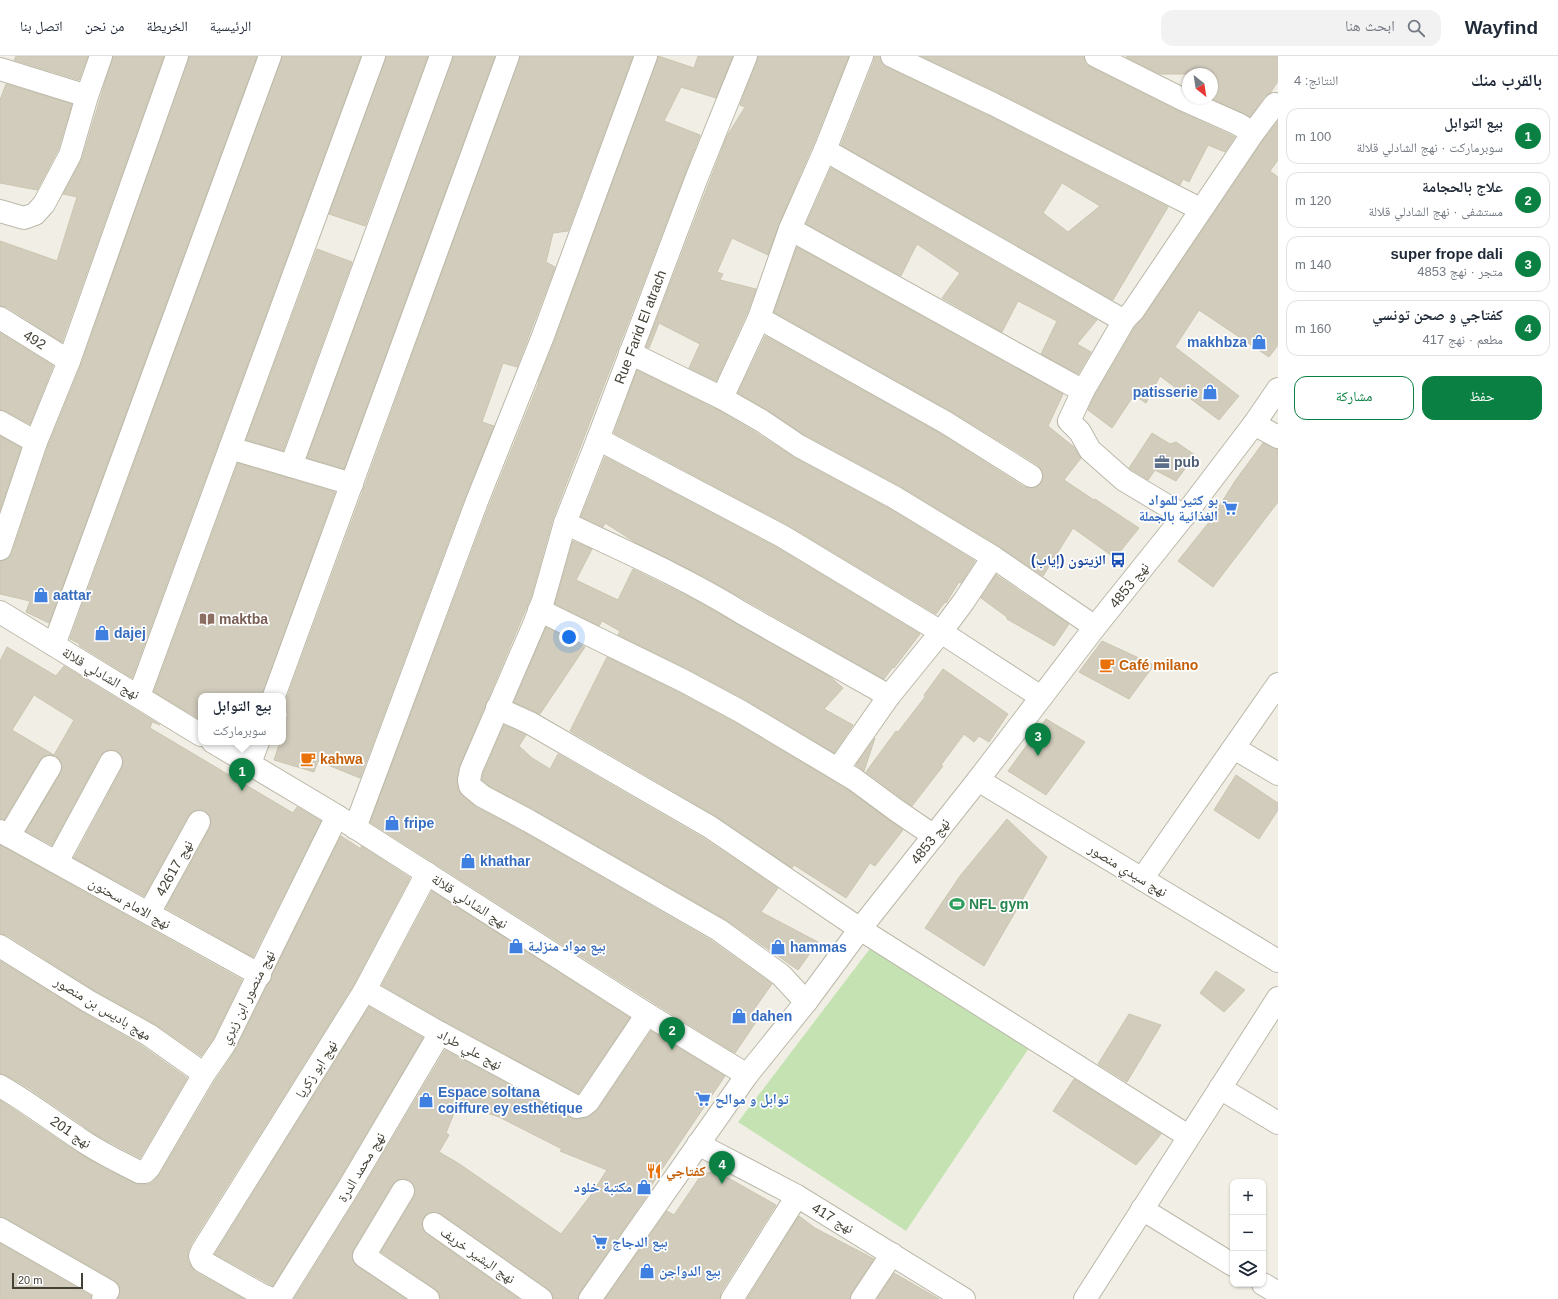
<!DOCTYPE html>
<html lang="ar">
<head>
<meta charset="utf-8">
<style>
  :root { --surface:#fff; --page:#f2f2f3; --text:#1f2937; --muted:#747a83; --line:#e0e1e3; --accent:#0b8043 }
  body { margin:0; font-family:Arial,"Noto Naskh Arabic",sans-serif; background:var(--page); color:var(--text); direction:rtl }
  .controls { position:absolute; right:12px; bottom:12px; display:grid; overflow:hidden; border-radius:8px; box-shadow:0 1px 3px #0004 }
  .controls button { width:36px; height:36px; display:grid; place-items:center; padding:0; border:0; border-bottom:1px solid var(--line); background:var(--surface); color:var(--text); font:20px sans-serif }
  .compass { position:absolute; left:1182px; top:12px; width:36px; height:36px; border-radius:50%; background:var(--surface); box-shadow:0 1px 3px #0004; rotate:150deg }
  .scale { position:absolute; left:12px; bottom:10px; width:71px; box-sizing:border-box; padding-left:4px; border:2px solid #434035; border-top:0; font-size:11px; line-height:14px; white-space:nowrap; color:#434035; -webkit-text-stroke:3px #fff; paint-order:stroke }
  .you { position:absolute; left:569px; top:581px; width:14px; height:14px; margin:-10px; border:3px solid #fff; border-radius:50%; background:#1a73e8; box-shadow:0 0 0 6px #1a73e833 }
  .badge { display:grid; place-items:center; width:26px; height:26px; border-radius:50%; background:var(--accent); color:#fff; font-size:13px; font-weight:700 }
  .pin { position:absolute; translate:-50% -33px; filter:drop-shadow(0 1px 2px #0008) }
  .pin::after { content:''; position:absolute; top:21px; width:14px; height:12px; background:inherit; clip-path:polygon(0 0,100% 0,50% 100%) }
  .popup { position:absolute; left:198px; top:637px; width:88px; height:52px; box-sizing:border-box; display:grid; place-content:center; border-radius:8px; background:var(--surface); filter:drop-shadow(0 1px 3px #0005); font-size:13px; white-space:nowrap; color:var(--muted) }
  .popup b { font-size:15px; color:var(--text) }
  .popup::after { content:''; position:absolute; left:50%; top:100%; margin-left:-8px; border:8px solid transparent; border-top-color:var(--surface) }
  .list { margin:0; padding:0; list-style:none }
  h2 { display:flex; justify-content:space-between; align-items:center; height:52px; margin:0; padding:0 16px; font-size:17px }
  h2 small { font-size:13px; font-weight:400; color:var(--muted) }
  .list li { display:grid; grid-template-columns:26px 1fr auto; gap:12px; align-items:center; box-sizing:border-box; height:56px; margin:0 8px 8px; padding:0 8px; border:1px solid var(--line); border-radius:12px }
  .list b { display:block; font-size:15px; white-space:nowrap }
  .list p { margin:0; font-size:13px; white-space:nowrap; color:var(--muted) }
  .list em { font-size:13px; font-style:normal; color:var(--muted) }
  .actions { display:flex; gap:8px; padding:12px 16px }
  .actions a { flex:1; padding:9px 0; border:1px solid var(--accent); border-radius:12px; text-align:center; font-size:14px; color:var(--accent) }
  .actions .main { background:var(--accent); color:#fff }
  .icon { flex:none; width:22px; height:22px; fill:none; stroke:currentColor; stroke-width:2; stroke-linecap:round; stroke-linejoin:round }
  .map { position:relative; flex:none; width:1278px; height:1243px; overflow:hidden; direction:ltr }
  header { display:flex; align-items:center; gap:24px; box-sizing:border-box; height:56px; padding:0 20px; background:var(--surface); border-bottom:1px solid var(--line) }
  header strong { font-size:19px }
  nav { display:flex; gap:22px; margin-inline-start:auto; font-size:14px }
  .search { width:280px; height:36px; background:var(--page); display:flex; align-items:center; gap:10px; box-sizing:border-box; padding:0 14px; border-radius:12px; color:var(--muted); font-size:15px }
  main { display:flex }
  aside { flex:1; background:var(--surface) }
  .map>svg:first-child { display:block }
  .green { fill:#c4e2b2 }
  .building { fill:#d1ccbc; stroke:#cbc5b0; fill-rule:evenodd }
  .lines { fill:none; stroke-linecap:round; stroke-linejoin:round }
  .minor-casing { stroke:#bbb8a9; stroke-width:24 }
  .minor { stroke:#fff; stroke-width:22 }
  .labels { text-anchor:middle; stroke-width:3.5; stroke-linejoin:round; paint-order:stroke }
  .street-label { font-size:14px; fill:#434035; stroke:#fff }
  .shop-label { font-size:14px; font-weight:bold; fill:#366cbe; stroke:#fff; text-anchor:start }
  .service-label { font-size:14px; font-weight:bold; fill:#4e5e75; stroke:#fff; text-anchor:start }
  .transit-label { font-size:14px; font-weight:bold; fill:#164399; stroke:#fff; text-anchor:end }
  .education-label { font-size:14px; font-weight:bold; fill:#785e54; stroke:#fff; text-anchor:start }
  .food-label { font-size:14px; font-weight:bold; fill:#c56008; stroke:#fff; text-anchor:start }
  .leisure-label { font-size:14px; font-weight:bold; fill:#27864d; stroke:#fff; text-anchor:start }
</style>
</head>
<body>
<header>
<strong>Wayfind</strong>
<div class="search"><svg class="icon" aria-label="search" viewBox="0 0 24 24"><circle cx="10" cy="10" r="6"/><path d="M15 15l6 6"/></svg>ابحث هنا</div>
<nav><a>الرئيسية</a><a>الخريطة</a><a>من نحن</a><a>اتصل بنا</a></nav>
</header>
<main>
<aside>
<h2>بالقرب منك<small>النتائج: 4</small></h2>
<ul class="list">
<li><span class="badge">1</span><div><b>بيع التوابل</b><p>سوبرماركت · نهج الشادلي قلالة</p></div><em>100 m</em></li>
<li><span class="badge">2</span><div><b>علاج بالحجامة</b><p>مستشفى · نهج الشادلي قلالة</p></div><em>120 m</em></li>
<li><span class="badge">3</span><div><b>super frope dali</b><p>متجر · نهج 4853</p></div><em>140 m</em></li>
<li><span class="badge">4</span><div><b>كفتاجي و صحن تونسي</b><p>مطعم · نهج 417</p></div><em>160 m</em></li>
</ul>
<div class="actions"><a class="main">حفظ</a><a>مشاركة</a></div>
</aside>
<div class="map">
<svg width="1278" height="1243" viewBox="0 0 1278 1243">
  <rect width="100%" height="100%" fill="#f1efe5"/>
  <path class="green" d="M875 886 1033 986 906 1175 738 1066Z"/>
  <path class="building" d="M16 0H88L79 24 14 4Z
    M113 0H164L62 286 7 251 0 250V185L57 205 77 141 63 138 82 103Z
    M189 0H257L49 567 26 556 30 545 0 538V505L8 503 12 497 48 390 81 309Z
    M282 0H361L132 622 79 589 80 588 70 583Z
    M386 0H428L365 170 329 158Z
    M453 0H495L344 413 307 402Z
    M520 0H633L568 175 553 177 546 206 555 211 517 311 503 307 482 366 494 370 465 441 360 722 318 705 314 716 274 704 280 686H283V674L288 657 284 656 286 651 283 648 286 644 364 432Z
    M658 0 694 12 698 0H733L716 42 681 31 664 65 700 79 553 462 531 541 460 709 457 726 458 733 462 739 476 751 523 776 712 885 772 928 750 959 758 963 735 997 654 947 370 766 489 450 539 326H538L555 284Z
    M758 0H849L813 89 779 168 768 199 732 182 717 216 723 218 720 224 756 233 747 257 716 325 689 312 700 288 659 267 649 292 646 291 727 80 745 51 740 49Z
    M874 0H880L882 7 887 11 987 59 1168 151 1113 244 841 89 874 5ZM1062 127 1100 150 1068 176 1043 157Z
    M921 0H1084L1085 7 1090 11 1176 54 1235 81 1225 96 1208 89 1189 126 1183 123 1180 129 999 37Z
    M1127 0H1278V25L1271 36 1265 40 1250 61 1212 43V18H1160L1126 1Z
    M6 28 72 48 58 94 37 134 0 127V44Z
    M1278 65V104L1270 115 1278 121V289L1269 301 1199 254 1175 291 1239 340 1219 364 1160 320 1146 347 1134 339 1112 372 1088 354 1094 341 1135 271 1143 262 1263 84Z
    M831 112 1097 264 1077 288 1091 296 1078 318 1041 298 1057 265 1018 245 1002 276 942 242 960 217 917 188 901 220 806 168Z
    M797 191 1063 338 1048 370 1074 391 1081 402 1064 424 1094 444 1095 443 1139 472 1115 502 1073 472 1043 520 999 490 900 430 805 379 769 355 738 337 765 280 939 377 1024 431 1030 432 1036 431 1042 426 1043 421 1042 415 1038 409 951 355 774 256Z
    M317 193 352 206 283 395 246 384Z
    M0 277 53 310 30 368 6 355 0 354Z
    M637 314 716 353 755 376 793 401 888 452 975 505 961 527 959 526 946 547 945 546 936 558 788 469 614 377Z
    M1152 377 1170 388 1176 386 1195 399 1176 425 1155 414 1148 424 1129 412Z
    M0 380 21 392 0 454Z
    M1263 387 1278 393V446L1213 531 1178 505 1210 465 1235 425Z
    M605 401 776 491 920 578 894 612 893 611 884 623 705 521 638 488 605 467 603 471 581 461Z
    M238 407 335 436 262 640H201V664L154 636Z
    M573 485 592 493 576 524 618 544 633 513 693 543 829 620 843 632 824 653 853 669 834 697 746 644 688 613 618 579 620 575 602 565 599 570 555 548Z
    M996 519 1069 568 1054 590 1007 563V561L981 542Z
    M546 571 585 591 540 658 514 646Z
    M1102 585 1154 609 1129 643 1079 616Z
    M7 591 56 620 64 610 160 669 152 666 150 672 293 757 297 751 321 765 253 901 166 852 210 772 211 765 210 760 205 755 198 754 192 756 188 760 144 840 74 802 122 712 123 705 121 699 117 695 110 694 104 696 100 700 52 789 26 775 61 717 62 711 61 705 56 700 50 699 44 700 40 704 4 764 0 763V605ZM34 639 74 664 54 699 12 674Z
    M607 601 676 635 734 666 847 733 903 774 875 810 870 807 846 842 794 809 792 812 716 760 570 675Z
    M943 613 1008 658 989 686 979 680 974 686 964 678 941 709 943 710 912 750 866 716 896 675 898 676 925 641 924 639Z
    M1046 663 1085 686 1046 739 1008 715Z
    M504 669 526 679 519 690 532 702 550 713 558 698 703 782 778 832 761 856 818 886 798 914 725 863 535 754 489 730 482 724 483 718Z
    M875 682 864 715 856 709Z
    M1236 719 1278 747V754L1259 783 1214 754Z
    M1007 763 1047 801 984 910 925 872 960 820Z
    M341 780 361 793V790L410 822 354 928 191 1188 188 1195V1205L195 1216 244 1243H118L120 1235 119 1229 114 1224 6 1162 0 1161V1044L78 1097 109 1115 139 1128H150L154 1125 160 1118 215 1025 235 995 268 928 271 925 272 919Z
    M0 789 242 924 213 983 201 1000 155 968 94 934 7 879 0 878Z
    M432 835 630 962 578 1038 446 966 382 929Z
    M0 905 82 956 142 990 187 1022 140 1102 98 1080 27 1031 6 1019 0 1018Z
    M1216 915 1245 934 1224 956 1200 937Z
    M369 951 423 982 338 1125 273 1230 215 1198Z
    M1129 958 1161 969 1127 1026 1098 1008Z
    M651 975 725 1020 658 1119 645 1140 646 1141 580 1236 578 1243H553L552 1237 548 1233 441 1158 435 1156 428 1157 424 1161 422 1167 423 1173 427 1178 519 1243H440L439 1237 435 1233 381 1196 414 1141 415 1135 414 1129 409 1124 403 1123 397 1124 392 1129 353 1194 352 1200 353 1206 357 1210 406 1243H294L360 1137 445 994 571 1062 579 1063 590 1060 598 1053ZM458 1047 499 1061 562 1093 560 1095 607 1114 591 1139 561 1178 458 1107 439 1096 449 1079 446 1077Z
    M1074 1023 1161 1078 1136 1109 1053 1055Z
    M716 1115 776 1149 721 1236 720 1243H605L667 1155 674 1159 702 1118Z
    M799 1160 815 1172 874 1203 852 1236 850 1243H747Z
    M0 1187 91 1240V1243H0Z
    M894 1217 939 1243H877Z"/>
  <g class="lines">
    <g class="minor-casing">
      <g id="minor">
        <path d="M746 0 697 121 598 383 565 467 543 545 535 566 471 714 469 724 470 730 482 740 529 765 719 874 781 919 806 946"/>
        <path d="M892 0 993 48 1200 153"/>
        <path d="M1096 0 1182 43 1238 68 1253 77 1275 48"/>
        <path d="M0 13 87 40"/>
        <path d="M825 94 1119 262 1125 263"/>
        <path d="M0 155 24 162 35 158 44 148 70 99 87 40 101 0"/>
        <path d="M790 173 1083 335 1069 365 1080 376 1090 394 1124 424 1184 460"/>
        <path id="s1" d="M0 262 69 305"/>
        <path d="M759 262 945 366 1031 420"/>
        <path d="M630 297 722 342 762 365 799 390 894 441 993 501 1095 571"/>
        <path d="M1083 335 1125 263 1133 255 1253 77"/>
        <path d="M722 342 759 262 790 173 825 94 862 0"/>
        <path d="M0 366 36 386"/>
        <path d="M1254 368 1278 381"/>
        <path d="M598 383 782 480 941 576 1041 641"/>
        <path d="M230 392 352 428"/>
        <path d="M291 410 441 0"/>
        <path d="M565 467C624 495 686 522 742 557L889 640"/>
        <path d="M0 493 36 386 69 305 177 0"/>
        <path d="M539 554 682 624 740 655 854 723 896 754 934 780"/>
        <path d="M0 556 201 679"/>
        <path d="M54 589 270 0"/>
        <path d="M139 640 374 0"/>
        <path d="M274 640 508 0"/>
        <path d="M497 652 530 667 710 771 860 873 1188 1080"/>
        <path d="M213 686 337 760 647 958 747 1019"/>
        <path d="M1234 692 1278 718"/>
        <path d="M250 707 258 686"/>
        <path d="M838 713 889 640 941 576 964 545 993 501"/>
        <path d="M978 724 1278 905"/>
        <path d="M355 772 477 445 543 280 646 0"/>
        <path d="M0 775 260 919"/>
        <path d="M9 780 50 711"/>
        <path d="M57 806 111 706"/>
        <path d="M1142 823 1278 628"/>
        <path d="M149 857 199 766"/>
        <path d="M0 890 88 945 149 979 204 1018"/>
        <path d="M365 934 440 977 577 1051 583 1050 588 1046 647 958"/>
        <path d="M0 1030C27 1045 51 1064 77 1081 96 1095 118 1105 139 1116H145L149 1112 204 1018 224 989 337 760"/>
        <path d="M1220 1032 1278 1067"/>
        <path d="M698 1088 797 1140 964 1243"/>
        <path d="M403 1135 364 1200 428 1243"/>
        <path d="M1142 1153 1233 1209"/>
        <path d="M434 1168 541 1243"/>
        <path d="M0 1173 108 1235 103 1243"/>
        <path d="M1263 1228 1278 1237"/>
        <path d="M272 1243 262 1239 202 1205 200 1200 202 1195 365 934 427 817"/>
        <path d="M279 1243 349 1131 440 977"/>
        <path d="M590 1243 747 1019 806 946 860 873 978 724 1095 571 1184 460 1254 368 1278 333"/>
        <path d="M732 1243 797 1140"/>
        <path d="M862 1243 892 1198"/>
        <path d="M1085 1243 1278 942"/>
      </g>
    </g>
    <use href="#minor" class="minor"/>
  </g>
  <defs>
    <g id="shop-bare" transform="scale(1.2)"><path d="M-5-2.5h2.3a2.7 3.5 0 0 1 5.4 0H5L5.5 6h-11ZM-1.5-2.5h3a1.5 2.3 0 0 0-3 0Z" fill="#3f7fe0" stroke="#fff" stroke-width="2.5" paint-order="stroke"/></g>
    <g id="office-bare" transform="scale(1.2)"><path d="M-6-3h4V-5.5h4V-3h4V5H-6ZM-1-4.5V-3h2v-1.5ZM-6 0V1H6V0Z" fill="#5c6f8a" stroke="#fff" stroke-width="2.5" paint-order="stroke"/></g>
    <g id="supermarket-bare" transform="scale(1.2)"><path d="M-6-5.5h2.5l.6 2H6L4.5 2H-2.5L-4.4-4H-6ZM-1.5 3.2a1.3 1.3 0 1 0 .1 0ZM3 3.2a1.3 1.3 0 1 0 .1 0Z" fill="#3f7fe0" stroke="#fff" stroke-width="2.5" paint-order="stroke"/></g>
    <g id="bus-bare" transform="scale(1.2)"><path d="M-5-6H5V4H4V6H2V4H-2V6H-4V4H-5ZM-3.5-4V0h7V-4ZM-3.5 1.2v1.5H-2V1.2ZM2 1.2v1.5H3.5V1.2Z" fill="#1a4fb4" stroke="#fff" stroke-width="2.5" paint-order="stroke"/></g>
    <g id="library-bare" transform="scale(1.2)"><path d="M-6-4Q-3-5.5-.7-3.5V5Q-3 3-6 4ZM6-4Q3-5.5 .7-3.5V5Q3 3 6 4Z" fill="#8d6e63" stroke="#fff" stroke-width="2.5" paint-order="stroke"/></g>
    <g id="cafe-bare" transform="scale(1.2)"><path d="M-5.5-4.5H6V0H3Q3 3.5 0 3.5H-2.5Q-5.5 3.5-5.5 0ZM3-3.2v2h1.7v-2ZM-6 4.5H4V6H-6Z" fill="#e8710a" stroke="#fff" stroke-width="2.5" paint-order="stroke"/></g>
    <g id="stadium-bare" transform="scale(1.2)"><path d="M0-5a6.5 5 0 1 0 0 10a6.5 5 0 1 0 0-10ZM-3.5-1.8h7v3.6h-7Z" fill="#2e9e5b" stroke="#fff" stroke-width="2.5" paint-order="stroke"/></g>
    <g id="restaurant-bare" transform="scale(1.2)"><path d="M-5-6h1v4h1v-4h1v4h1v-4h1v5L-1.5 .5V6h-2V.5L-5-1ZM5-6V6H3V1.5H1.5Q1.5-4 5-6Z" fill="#e8710a" stroke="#fff" stroke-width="2.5" paint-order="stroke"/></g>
  </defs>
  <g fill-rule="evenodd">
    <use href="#shop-bare" x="1259" y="286"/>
    <use href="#shop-bare" x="1210" y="336"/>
    <use href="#office-bare" x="1162" y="406"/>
    <use href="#supermarket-bare" x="1230" y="452"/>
    <use href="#bus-bare" x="1118" y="504"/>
    <use href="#shop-bare" x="41" y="539"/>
    <use href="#library-bare" x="207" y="563"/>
    <use href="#shop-bare" x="102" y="577"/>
    <use href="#cafe-bare" x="1107" y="609"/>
    <use href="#cafe-bare" x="308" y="703"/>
    <use href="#shop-bare" x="392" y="767"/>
    <use href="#shop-bare" x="468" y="805"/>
    <use href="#stadium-bare" x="957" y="848"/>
    <use href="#shop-bare" x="516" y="890"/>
    <use href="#shop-bare" x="778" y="891"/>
    <use href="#shop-bare" x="739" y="960"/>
    <use href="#supermarket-bare" x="703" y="1043"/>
    <use href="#shop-bare" x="426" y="1044"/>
    <use href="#restaurant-bare" x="654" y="1115"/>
    <use href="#shop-bare" x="644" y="1131"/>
    <use href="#supermarket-bare" x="600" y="1186"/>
    <use href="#shop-bare" x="647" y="1215"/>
  </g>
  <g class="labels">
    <g class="street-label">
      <text transform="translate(640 271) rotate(-69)" y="5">Rue Farid El atrach</text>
      <text dy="5" stroke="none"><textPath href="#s1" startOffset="41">492</textPath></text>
      <text transform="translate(1129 529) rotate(-51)" y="5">نهج 4853</text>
      <text transform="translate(101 617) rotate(31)" y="5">نهج الشادلي قلالة</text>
      <text transform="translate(930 785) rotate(-52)" y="5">نهج 4853</text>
      <text transform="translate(174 812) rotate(-61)" y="5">نهج 42617</text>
      <text transform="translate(1128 814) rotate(31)" y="5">نهج سيدي منصور</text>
      <text transform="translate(470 845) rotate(33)" y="5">نهج الشادلي قلالة</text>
      <text transform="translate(130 847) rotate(29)" y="5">نهج الامام سحنون</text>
      <text transform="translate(247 941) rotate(-63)" y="5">نهج منصور ابن زيري</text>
      <text transform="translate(103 952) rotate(31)" y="5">مهج باديس بن منصور</text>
      <text transform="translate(470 993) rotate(28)" y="5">نهج علي طراد</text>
      <text transform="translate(316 1013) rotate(-58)" y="5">نهج ابو زكريا</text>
      <text transform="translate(71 1076) rotate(34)" y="5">نهج 201</text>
      <text transform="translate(361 1111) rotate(-59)" y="5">نهج محمد الدرة</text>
      <text transform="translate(833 1162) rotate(31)" y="5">نهج 417</text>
      <text transform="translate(478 1199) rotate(35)" y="5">نهج البشير خريف</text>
    </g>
    <g class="shop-label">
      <text x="1247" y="291" text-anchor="end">makhbza</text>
      <text x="1198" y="341" text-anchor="end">patisserie</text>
      <text x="1218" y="449" text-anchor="end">بو كثير للمواد<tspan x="1218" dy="16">الغذائية بالجملة</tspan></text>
      <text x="53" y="544">aattar</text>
      <text x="114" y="582">dajej</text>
      <text x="404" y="772">fripe</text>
      <text x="480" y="810">khathar</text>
      <text x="528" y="895">بيع مواد منزلية</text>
      <text x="790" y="896">hammas</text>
      <text x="751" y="965">dahen</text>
      <text x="438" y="1041">Espace soltana<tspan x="438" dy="16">coiffure ey esthétique</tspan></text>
      <text x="715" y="1048">توابل و موالح</text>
      <text x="632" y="1136" text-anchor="end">مكتبة خلود</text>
      <text x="612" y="1191">بيع الدجاج</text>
      <text x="659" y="1220">بيع الدواجن</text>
    </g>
    <g class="service-label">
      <text x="1174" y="411">pub</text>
    </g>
    <g class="transit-label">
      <text x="1106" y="509">الزيتون (إياب)</text>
    </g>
    <g class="education-label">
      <text x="219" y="568">maktba</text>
    </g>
    <g class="food-label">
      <text x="1119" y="614">Café milano</text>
      <text x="320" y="708">kahwa</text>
      <text x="666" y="1120">كفتاجي</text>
    </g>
    <g class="leisure-label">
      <text x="969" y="853">NFL gym</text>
    </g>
  </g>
</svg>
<div class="controls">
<button>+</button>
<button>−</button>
<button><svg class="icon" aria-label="layers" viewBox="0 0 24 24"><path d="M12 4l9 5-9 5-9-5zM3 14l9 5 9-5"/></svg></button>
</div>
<svg class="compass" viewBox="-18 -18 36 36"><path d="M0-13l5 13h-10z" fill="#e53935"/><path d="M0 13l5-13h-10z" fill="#747a83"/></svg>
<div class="scale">20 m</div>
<div class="you"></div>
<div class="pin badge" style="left:242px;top:735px">1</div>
<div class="popup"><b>بيع التوابل</b>سوبرماركت</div>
<div class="pin badge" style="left:672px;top:994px">2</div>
<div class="pin badge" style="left:1038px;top:700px">3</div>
<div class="pin badge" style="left:722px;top:1128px">4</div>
</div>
</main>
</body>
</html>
